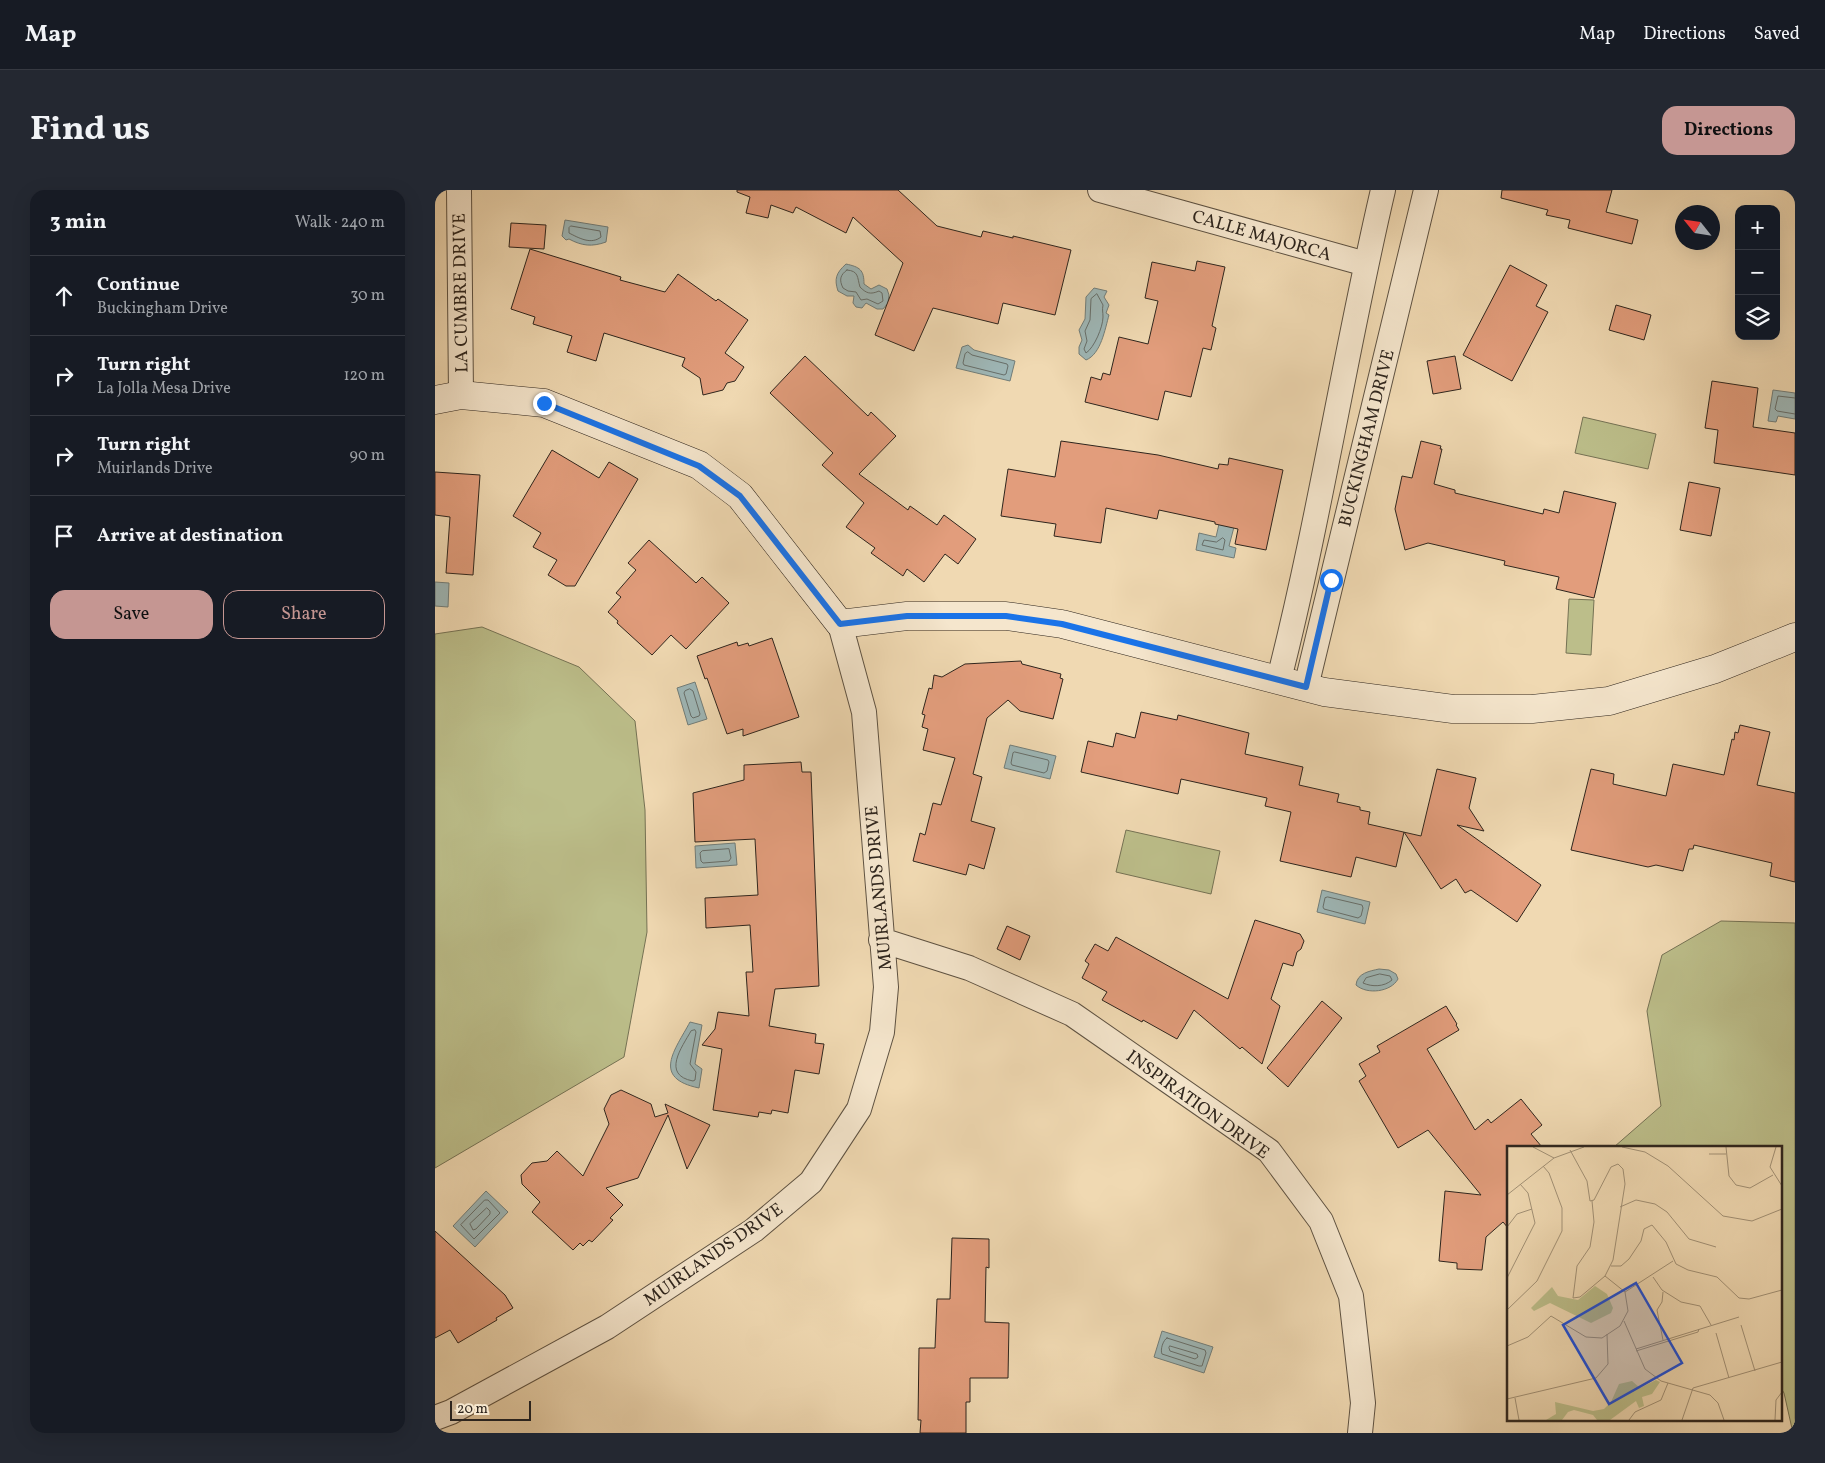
<!DOCTYPE html>
<html lang="en">
<head>
<meta charset="utf-8">
<style>
  :root { --surface:#171b24; --page:#242831; --text:#f1f3f6; --muted:#9ea1a6; --line:#363941; --accent:#c59692 }
  body { margin:0; font-family:Vollkorn,serif; background:var(--page); color:var(--text) }
  .controls { position:absolute; right:15px; top:15px; display:grid; overflow:hidden; border-radius:10px; box-shadow:0 5px 20px #0002 }
  .controls button { width:45px; height:45px; display:grid; place-items:center; padding:0; border:0; border-bottom:1px solid var(--line); background:var(--surface); color:var(--text); font:25px sans-serif }
  .compass { position:absolute; left:1240px; top:15px; width:45px; height:45px; border-radius:50%; background:var(--surface); box-shadow:0 5px 20px #0002; rotate:300deg }
  .scale { position:absolute; left:15px; bottom:12px; width:81px; box-sizing:border-box; padding-left:5px; border:2px solid #2e251d; border-top:0; font-size:14px; line-height:18px; white-space:nowrap; color:#2e251d; -webkit-text-stroke:4px #f5e6cd; paint-order:stroke }
  .stop { position:absolute; width:15px; height:15px; margin:-11px; border:4px solid #1a73e8; border-radius:50%; background:#fff }
  .stop.end { background:#1a73e8; border-color:#fff; box-shadow:0 1px 5px #0008 }
  .list { margin:0; padding:0; list-style:none }
  h2 { display:flex; justify-content:space-between; align-items:center; height:65px; margin:0; padding:0 20px; font-size:21px }
  h2 small { font-size:16px; font-weight:400; color:var(--muted) }
  .list li { display:grid; grid-template-columns:32px 1fr auto; gap:15px; align-items:center; box-sizing:border-box; height:80px; padding:0 20px; border-top:1px solid var(--line) }
  .list b { display:block; font-size:19px; white-space:nowrap }
  .list p { margin:0; font-size:16px; white-space:nowrap; color:var(--muted) }
  .list em { font-size:16px; font-style:normal; color:var(--muted) }
  .actions { display:flex; gap:10px; padding:15px 20px }
  .actions a { flex:1; padding:11px 0; border:1px solid var(--accent); border-radius:15px; text-align:center; font-size:18px; color:var(--accent) }
  .actions .main { background:var(--accent); color:#111 }
  .icon { flex:none; width:28px; height:28px; fill:none; stroke:currentColor; stroke-width:2; stroke-linecap:round; stroke-linejoin:round }
  .map { position:relative; flex:none; width:1360px; height:1243px; overflow:hidden; border-radius:15px }
  header { display:flex; align-items:center; gap:30px; box-sizing:border-box; height:70px; padding:0 25px; background:var(--surface); border-bottom:1px solid var(--line) }
  header strong { font-size:24px }
  nav { display:flex; gap:28px; margin-inline-start:auto; font-size:18px }
  .intro { display:flex; align-items:center; justify-content:space-between; box-sizing:border-box; height:120px; padding:0 30px }
  h1 { margin:0; font-size:35px }
  .button { padding:12px 22px; border-radius:15px; background:var(--accent); color:#111; font-size:18px; font-weight:700 }
  main { display:flex; gap:30px; padding:0 30px }
  aside { flex:1; background:var(--surface); border-radius:15px; box-shadow:0 5px 20px #0002 }
  .map>svg:first-child { display:block }
  .green { fill:#bcbe8a; stroke:#757254 }
  .water { fill:#9eb7b7; stroke:#717d79 }
  .lines { fill:none; stroke-linecap:round; stroke-linejoin:round }
  .shore { stroke:#666e6a; stroke-width:1 }
  .building { fill:#e29d7c; stroke:#2e251d }
  .street-casing { stroke:#5e5242; stroke-width:26 }
  .secondary-casing { stroke:#2e251d; stroke-width:29 }
  .street { stroke:#f5e6cd; stroke-width:24 }
  .secondary { stroke:#f5e6cd; stroke-width:28 }
  .route { stroke:#1a73e8; stroke-width:6 }
  .labels { text-anchor:middle; stroke-width:4; stroke-linejoin:round; paint-order:stroke }
  .street-label { font-size:18px; fill:#2e251d; stroke:#f5e6cd }
  .inset-road { fill:none; stroke:#a29176; stroke-width:1 }
  .view { fill:#1d4ed8; fill-opacity:0.15; stroke:#1d4ed8; stroke-width:2.5 }
  .inset-edge { fill:none; stroke:#2e251d; stroke-width:2.5 }
</style>
</head>
<body>
<header>
<strong>Map</strong>
<nav><a>Map</a><a>Directions</a><a>Saved</a></nav>
</header>
<div class="intro"><h1>Find us</h1><a class="button">Directions</a></div>
<main>
<aside>
<h2>3 min<small>Walk · 240 m</small></h2>
<ul class="list">
<li><svg class="icon" aria-label="ahead" viewBox="0 0 24 24"><path d="M12 20V5M6 11l6-6 6 6"/></svg><div><b>Continue</b><p>Buckingham Drive</p></div><em>30 m</em></li>
<li><svg class="icon" aria-label="right" viewBox="0 0 24 24"><path d="M7 20v-9h11M14 6l5 5-5 5"/></svg><div><b>Turn right</b><p>La Jolla Mesa Drive</p></div><em>120 m</em></li>
<li><svg class="icon" aria-label="right" viewBox="0 0 24 24"><path d="M7 20v-9h11M14 6l5 5-5 5"/></svg><div><b>Turn right</b><p>Muirlands Drive</p></div><em>90 m</em></li>
<li><svg class="icon" aria-label="arrive" viewBox="0 0 24 24"><path d="M6 21V4h12l-3 4 3 4H6"/></svg><div><b>Arrive at destination</b></div></li>
</ul>
<div class="actions"><a class="main">Save</a><a>Share</a></div>
</aside>
<div class="map">
<svg width="1360" height="1243" viewBox="0 0 1360 1243">
  <rect width="100%" height="100%" fill="#f0d9b2"/>
  <filter id="stains"><feTurbulence type="fractalNoise" baseFrequency=".004" numOctaves="4"/><feColorMatrix values="0 0 0 0 .2 0 0 0 0 .09 0 0 0 0 .02 0 0 0 .5 -.17"/></filter>
  <radialGradient id="worn" r=".72"><stop offset=".6" stop-color="#630" stop-opacity="0"/><stop offset="1" stop-color="#630" stop-opacity=".3"/></radialGradient>
  <path class="green" d="M1148 227 1221 244 1213 279 1140 263Z
    M1134 409 1159 410 1156 465 1131 463Z
    M47 437 144 477 200 531 210 620 212 742 189 867 0 978V444Z
    M691 640 785 661 776 704 681 682Z
    M1286 731 1360 733V1243H1358L1349 1203 1346 1198V957H1179L1226 916 1212 821 1227 765Z"/>
  <path class="water" d="M130 30 173 37 171 52C157 57 147 56 134 49L131 50 127 46Z
    M411 74C425 77 429 80 429 94L436 99 444 95 452 99 454 105 453 113 448 119H442L431 113 427 118 421 117 418 113 419 106H412L403 101C399 89 401 83 411 74Z
    M659 98 672 101 669 107 674 115 671 123 674 125C670 139 666 164 651 170L644 164V157L647 150 644 140 650 129 651 107Z
    M533 155 539 160 580 171 575 191 521 178 527 157Z
    M1338 200 1360 203V229L1343 226 1341 232 1333 231Z
    M784 334 799 337 794 356 801 358 799 368 761 360 764 343 781 347Z
    M0 392 14 393 13 417 0 416Z
    M260 492 272 529 253 535 242 498Z
    M575 555 621 566 615 589 569 578Z
    M300 653 302 675 261 678 260 656Z
    M887 700 935 712 930 734 882 722Z
    M944 779 954 780 961 784 963 789C956 802 932 805 921 795 922 783 935 781 944 779Z
    M255 832 267 835 260 874 267 879 264 898C216 888 240 860 255 832Z
    M51 1001 73 1022 40 1057 18 1036Z
    M727 1141 778 1157 769 1183 719 1167Z"/>
  <g class="lines">
    <path class="shore" d="M136 36 165 41 166 47C156 55 144 48 134 43V38Z
      M412 80C424 81 422 87 425 97 431 103 435 105 444 101L447 103 448 111 443 114 432 109 426 110 421 102 413 101 408 98C404 90 405 85 412 80Z
      M662 104 668 115C667 120 668 122 668 127 668 137 659 158 651 163L649 159 652 151 650 141 655 130 656 109Z
      M533 162 537 165 572 174 573 176 571 184 569 185 529 175 528 173 530 164Z
      M1360 208 1343 206 1340 219 1342 221 1360 224
      M788 348 790 350 788 360 767 355 769 350 781 352Z
      M255 499 258 501 265 524 264 526 258 528 256 526 249 503 250 501Z
      M580 562 613 570 614 572 612 581 609 583 577 575 576 573 578 563Z
      M294 659 296 668 294 671 268 673 266 671 265 663 267 661Z
      M893 707 927 715 928 718 926 726 923 728 889 719 888 717 890 708Z
      M945 784 955 786 957 790C949 797 937 797 928 793L931 788Z
      M260 840 261 842 255 874 261 882 260 890 258 891C226 885 247 857 256 841Z
      M50 1010H53L65 1023 39 1049 26 1035Z
      M52 1018 55 1021V1024L41 1039 38 1040 35 1034Z
      M732 1148 770 1160 771 1163 767 1176H764L727 1164C725 1160 728 1150 732 1148Z
      M735 1156 762 1164 763 1167 760 1169 735 1161 734 1158Z"/>
  </g>
  <path class="building" d="M302 0H463L502 36 546 47 548 41 578 48V46L636 60 620 125 568 113 563 134 498 118 479 161 440 145 468 73 418 27 411 43 361 17 358 23 336 15 333 28 311 23 315 7 302 2Z
    M1067 0H1177L1171 22 1203 30 1197 54 1133 38 1135 30 1111 25 1113 20 1066 8Z
    M76 33 111 35 109 59 74 57Z
    M95 59 186 87 185 90 230 102 243 84 281 111 283 109 313 130 290 163 309 177 300 191 292 193 288 200 268 205 265 188 247 176 250 168 169 143 161 171 132 162 137 146 98 134 100 127 76 119Z
    M762 71 790 77 777 136 781 138 776 160 768 158 756 207 730 201 723 230 650 212 656 187 666 190 668 183 675 185 684 147 713 154 723 111 710 108 717 72 760 81Z
    M1075 75 1112 95 1101 116 1113 122 1077 191 1028 165Z
    M1181 115 1216 125 1209 150 1174 140Z
    M370 166 433 226 436 222 461 246 424 284 473 320 475 316 502 335 509 325 541 349 523 374 510 364 489 392 472 379 468 386 436 363 440 358 411 337 429 313 387 275 398 263 335 203Z
    M1020 166 1026 199 998 204 992 171Z
    M1277 191 1323 198 1318 237 1360 243V285L1279 273 1283 240 1270 238Z
    M626 251 723 265 783 279 784 274 793 275 794 268 848 280 831 360 800 354 803 339 780 334V332L724 320 722 329 671 318 666 353 619 346 621 334 566 326 573 279 620 287Z
    M986 251 1006 256 1005 259H1007L999 294 1020 300V303L1108 324 1109 319 1124 323 1129 301 1181 313 1159 408 1121 399 1124 387 1069 375 1070 371 993 353 970 360 960 319 967 286 977 288Z
    M117 260 164 288 174 272 203 289 140 396H131L113 385 122 370 98 357 106 343 78 326Z
    M0 282 45 285 38 385 11 383 15 327 0 325Z
    M1254 292 1285 298 1276 346 1245 340Z
    M214 350 261 393 267 387 294 413 251 459 236 445 217 465 182 433 183 431 173 422 186 407 181 403 201 380 193 373Z
    M337 448 364 527 308 546V539L292 544 272 488 270 489 262 466 302 452 303 456 313 453 314 456Z
    M586 471 587 474 626 484 625 488 628 489 618 529 585 521 573 510 552 528 538 584 547 587 536 631 560 638 549 679 534 674 531 685 478 671 485 643 490 645 498 613 506 615 520 568 488 560 493 539 487 537 490 525 487 524 494 498 497 499 499 485 507 487 530 474Z
    M706 522 742 530 743 525 814 543 810 564 868 577 864 595 904 604 902 612 925 617V620L935 622 933 634 986 646 1002 579 1041 588 1034 618 1049 641 1022 635 1106 695 1082 732 1036 700 1030 703 1021 689 1006 699 969 642 961 677 921 667 916 687 845 671 856 622 830 616 832 608 746 589 743 604 646 582 653 551 678 557 681 543 700 548Z
    M1305 535 1335 542 1322 595 1360 603V692L1335 686 1337 673 1259 655 1258 659H1254L1248 681 1221 675 1213 677 1136 660 1156 579 1179 584 1178 594 1231 606 1238 574 1289 585 1297 549 1299 550 1300 542 1303 543Z
    M366 572 367 582H376L384 796 340 799 334 836 381 844 380 853 389 854 384 884 360 880 353 923 337 920 336 924 324 922 323 927 278 920 287 859 267 855 280 839 283 822 314 826 311 782H318L315 735 271 738 270 708 323 705 320 649 260 652 258 603 309 590V575Z
    M820 730 865 744 869 751 866 759 862 762 858 776 848 773 836 809 845 816 827 874 807 857 805 859 759 820 742 849 708 830 707 832 667 810 672 802 647 788 654 774 650 771 660 754 673 761 681 747 793 809Z
    M572 736 595 746 585 770 562 759Z
    M887 811 907 828 853 897 832 878Z
    M1011 816 1022 834 1021 835 1024 840 992 859 1040 940 1053 929 1056 933 1086 909 1107 935 1096 944 1107 957H1074V1039L1068 1032 1051 1047 1047 1080 1022 1079V1073L1004 1071 1010 1001 1046 1005 993 940 963 958 924 891 931 886 924 874 945 862 942 856Z
    M186 900 216 914 220 927 233 923 230 914 275 935 252 979 233 925 203 988 171 998 188 1015 175 1028 178 1030 157 1052 154 1050 148 1056 145 1053 138 1060 97 1022 105 1012 87 994 86 985 97 973 112 971 122 961 148 986 174 934 169 919 176 905Z
    M0 1041 70 1105 78 1118 61 1128 62 1130 23 1153 15 1140 0 1148Z
    M517 1048 554 1049V1078L551 1077 550 1132 574 1133 573 1188H535V1212H531V1243H485L486 1230H483L484 1158H500L502 1109H515Z"/>
  <g class="lines">
    <g class="street-casing">
      <path id="street" d="M24 0 26 205
        M665 0 931 74
        M844 489C885 328 910 162 948 0
        M871 497 991 0
        M446 750 534 778 637 824 834 961 886 1031 916 1106 928 1213 925 1243
        M0 1228 16 1222 172 1137 319 1040 376 992 424 919 447 842 451 797 429 522 405 434"/>
    </g>
    <g class="secondary-casing">
      <path id="secondary" d="M0 210 26 205 109 213 264 275 305 306 405 434 472 426H571L627 434 889 502 1018 519H1097L1174 511 1280 479 1360 447"/>
    </g>
    <use href="#street" class="street"/>
    <use href="#secondary" class="secondary"/>
  </g>
  <g class="lines">
    <path class="route" d="M109 213 264 276 305 306 405 434 472 426H571L627 434 871 497 896 390"/>
  </g>
  <g class="labels">
    <g class="street-label">
      <text transform="translate(827 45) rotate(16)" y="6">CALLE MAJORCA</text>
      <text transform="translate(25 103) rotate(-91)" y="6">LA CUMBRE DRIVE</text>
      <text transform="translate(931 248) rotate(-76)" y="6">BUCKINGHAM DRIVE</text>
      <text transform="translate(443 698) rotate(-95)" y="6">MUIRLANDS DRIVE</text>
      <text transform="translate(763 914) rotate(36)" y="6">INSPIRATION DRIVE</text>
      <text transform="translate(278 1064) rotate(-35)" y="6">MUIRLANDS DRIVE</text>
    </g>
  </g>
  <g transform="translate(1072 956)">
    <rect width="275" height="275" fill="#f0d9b2"/>
    <path d="M88 140 100 148 106 162 104 167 84 177 43 157 27 165 24 162 45 141 51 150 71 154ZM149 234 153 236 145 248 135 251 137 260 132 262 129 255 103 274H90L86 269 67 264 61 266 55 274H39L49 268 48 256 86 265 97 263 104 256 112 238 125 235 133 242Z" fill="#bcbe8a"/>
    <path class="inset-road" d="M26 1 47 12M115 1 138 6 161 20 216 70 245 75 275 63M219 1 222 30 229 39 243 42 266 29M269 1 263 21 275 40M202 8H219M0 49 47 12 77 1M85 55 87 76 83 101 70 120 66 152 73 151 98 130M113 61 129 54 148 58 160 66 182 93 209 101M0 81 10 68 25 63M104 120H114L122 113 134 95 137 83 145 79 159 96 169 118 181 124 210 131 232 152 242 153 275 144M146 131 155 144 174 156 193 160 204 179M0 132 28 77 21 47 13 38M118 146 166 115M0 164 30 135 55 85V62L42 27 36 20M117 175 138 223 154 235 203 249 211 257 217 274M234 179 248 225M209 187 222 232M156 194 150 164 155 156 156 146M0 200 21 191 44 170 79 191 95 192 113 180 121 165 118 146 98 130 106 114 118 38 116 23 111 18 104 21 87 54 83 55 80 35 63 4M129 203 232 171M129 205 191 186 192 183M8 252 12 274M0 253 89 232 101 218 100 188M122 274 128 266 154 254 161 237M175 274 186 242 275 216M268 274 269 254 275 246"/>
    <path class="view" d="M129 137 175 217 102 258 56 179Z"/>
    <rect width="275" height="275" class="inset-edge"/>
  </g>
  <rect width="100%" height="100%" filter="url(#stains)"/>
  <rect width="100%" height="100%" fill="url(#worn)"/>
</svg>
<div class="controls">
<button>+</button>
<button>−</button>
<button><svg class="icon" aria-label="layers" viewBox="0 0 24 24"><path d="M12 4l9 5-9 5-9-5zM3 14l9 5 9-5"/></svg></button>
</div>
<svg class="compass" viewBox="-18 -18 36 36"><path d="M0-13l5 13h-10z" fill="#e53935"/><path d="M0 13l5-13h-10z" fill="#9ea1a6"/></svg>
<div class="scale">20 m</div>
<div class="stop" style="left:896px;top:390px"></div>
<div class="stop end" style="left:109px;top:213px"></div>
</div>
</main>
</body>
</html>
